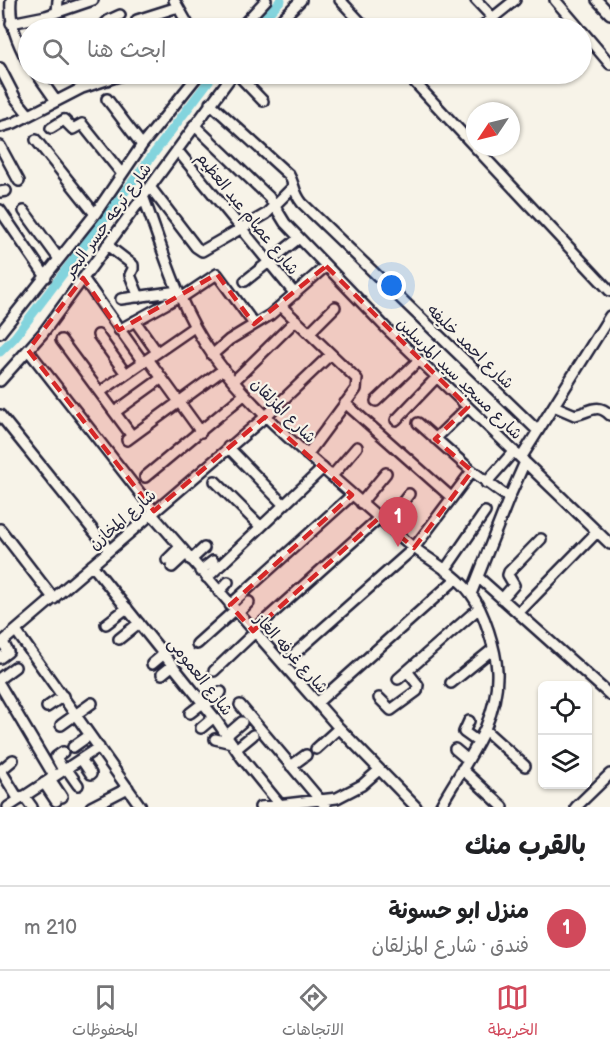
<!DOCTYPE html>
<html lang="ar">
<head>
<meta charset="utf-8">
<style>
  :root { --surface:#fff; --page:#f6f6f6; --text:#202124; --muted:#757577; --line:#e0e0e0; --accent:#d1495b }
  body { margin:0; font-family:"Balsamiq Sans","Playpen Sans Arabic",sans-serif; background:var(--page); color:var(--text); direction:rtl }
  .controls { position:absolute; right:18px; bottom:18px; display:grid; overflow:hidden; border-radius:9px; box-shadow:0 2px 4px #0004 }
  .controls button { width:54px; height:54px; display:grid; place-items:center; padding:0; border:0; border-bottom:2px solid var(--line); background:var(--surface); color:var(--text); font:30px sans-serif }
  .compass { position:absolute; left:466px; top:102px; width:54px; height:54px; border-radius:50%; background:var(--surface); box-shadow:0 2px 4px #0004; rotate:235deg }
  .you { position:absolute; left:392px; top:286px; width:21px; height:21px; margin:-15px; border:4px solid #fff; border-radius:50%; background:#1a73e8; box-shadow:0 0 0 9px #1a73e833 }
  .badge { display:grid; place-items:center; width:39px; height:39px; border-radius:50%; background:var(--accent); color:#fff; font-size:20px; font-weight:700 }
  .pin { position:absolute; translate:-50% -50px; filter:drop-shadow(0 2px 3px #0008) }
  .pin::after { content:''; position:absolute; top:32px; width:21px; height:18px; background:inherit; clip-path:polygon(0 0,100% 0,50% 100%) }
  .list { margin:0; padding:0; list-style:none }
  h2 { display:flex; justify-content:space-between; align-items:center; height:78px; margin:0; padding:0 24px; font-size:26px }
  h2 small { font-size:20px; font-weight:400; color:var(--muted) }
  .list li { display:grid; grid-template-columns:39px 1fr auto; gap:18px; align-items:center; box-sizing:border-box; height:84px; padding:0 24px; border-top:2px solid var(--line) }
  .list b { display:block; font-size:22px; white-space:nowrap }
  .list p { margin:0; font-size:20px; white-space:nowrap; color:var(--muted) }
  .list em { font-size:20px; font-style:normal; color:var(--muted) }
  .icon { flex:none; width:33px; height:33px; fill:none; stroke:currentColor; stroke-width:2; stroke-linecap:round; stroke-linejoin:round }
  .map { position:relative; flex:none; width:610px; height:807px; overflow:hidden; direction:ltr }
  .search { position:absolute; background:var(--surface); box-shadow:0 2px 4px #0004; left:18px; right:18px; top:18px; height:66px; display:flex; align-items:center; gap:15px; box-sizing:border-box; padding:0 21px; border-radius:33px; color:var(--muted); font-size:22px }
  .sheet { height:162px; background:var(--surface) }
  nav { display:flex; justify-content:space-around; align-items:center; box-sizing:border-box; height:84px; border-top:2px solid var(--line); background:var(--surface); font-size:16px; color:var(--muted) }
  nav a { display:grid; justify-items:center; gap:3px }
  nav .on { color:var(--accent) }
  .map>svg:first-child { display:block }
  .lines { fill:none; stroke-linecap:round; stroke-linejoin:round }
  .canal { stroke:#83d4dd; stroke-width:9 }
  .minor-casing { stroke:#22223b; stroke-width:14 }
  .minor { stroke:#f7f3e8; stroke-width:9 }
  .marked { fill:#d62828; fill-opacity:0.2; stroke:#d62828; stroke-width:4.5; stroke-dasharray:12 8; stroke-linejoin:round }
  .labels { text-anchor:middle; stroke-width:4.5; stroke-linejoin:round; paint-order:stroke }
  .street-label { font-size:16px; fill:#22223b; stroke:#f7f3e8 }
</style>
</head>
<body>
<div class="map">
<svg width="610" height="807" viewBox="0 0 610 807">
  <rect width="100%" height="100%" fill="#f7f3e8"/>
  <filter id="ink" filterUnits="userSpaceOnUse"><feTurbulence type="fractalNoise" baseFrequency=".0167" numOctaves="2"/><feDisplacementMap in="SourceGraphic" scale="12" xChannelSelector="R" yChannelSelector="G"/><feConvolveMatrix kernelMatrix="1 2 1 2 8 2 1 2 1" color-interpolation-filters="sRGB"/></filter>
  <g filter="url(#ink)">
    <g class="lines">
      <path class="canal" d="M255 28 281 0
        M0 352 15 337 214 74"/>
      <g class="minor-casing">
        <path id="minor" d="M11 0C9 23 17 42 28 62
          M174 0 190 28
          M340 0 366 28
          M476 0 493 18
          M555 0 579 28
          M597 0 610 14
          M57 12 58 0
          M46 16 51 28
          M137 20 178 7
          M11 23 46 16 93 0
          M101 28 109 20 120 15
          M240 28 266 0
          M273 28 301 0
          M480 28 515 0
          M582 31 610 64
          M0 68 16 99 29 115
          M37 74 56 101
          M237 74 263 101
          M407 74 475 147
          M107 99 142 145
          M210 103 289 175C295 185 293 192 302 203L538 431
          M194 125 269 197 285 223 387 329 610 544
          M0 127 14 123 82 88 125 74
          M51 128 64 120 73 129 82 124 122 174
          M36 140 95 214
          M0 146 19 181
          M475 147 610 291
          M177 150 295 294
          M150 187 196 247 202 251 266 214 293 187
          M0 192 6 191
          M143 196C163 249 178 307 212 354 242 396 280 431 319 465 348 491 378 517 408 543 428 560 455 572 471 594 484 611 496 650 497 671 499 724 464 763 440 807
          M0 210 46 277
          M24 211 59 259
          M107 245 133 265V269L130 275 139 297
          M83 278 143 362
          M245 281 299 238
          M181 298 217 274 254 324
          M121 299 178 291
          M281 306 357 379 356 389 307 455
          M135 321 157 352
          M119 330 180 296
          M0 333 95 214 142 145 199 74
          M309 333 335 307
          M98 335 126 374
          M61 340 132 436
          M28 350 154 511
          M212 355 229 340 270 315 326 266
          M148 359 201 432
          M0 381 43 333 233 74
          M234 381 296 320
          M100 392 194 327
          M376 401 419 360
          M345 403 451 497
          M554 406 575 415C590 412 597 402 610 415
          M115 412 162 378
          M0 415 109 550
          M396 420 437 377
          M418 423 472 471 509 498
          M435 439 468 407
          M127 440 224 369
          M228 447 284 505
          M521 458 610 316
          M332 476 357 447
          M145 477 245 394
          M215 481 261 527
          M486 483 514 451
          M361 503 386 473
          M151 513 339 728 416 807
          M386 524 409 494
          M0 529 54 599
          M167 560 180 547
          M191 560 204 548
          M92 565 214 717 242 758 282 807
          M172 567 186 554
          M445 570 485 512
          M200 571 213 561
          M478 577 610 695
          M207 578 323 468
          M219 592 228 582
          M471 594 509 498 525 462
          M502 599 514 585 508 575 509 572 541 539
          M230 605 352 495
          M238 613 249 602
          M518 613 597 532
          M106 624 127 608
          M16 631 141 807
          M253 631 379 518
          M119 639 139 623
          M0 644 265 417 331 354
          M197 644 235 610
          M0 658 8 652 3 642
          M152 664 164 654
          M283 664 414 548 472 471
          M214 671 254 633
          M162 674 173 665
          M0 678 15 667
          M398 679 479 608
          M451 683 493 649
          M0 685 54 776
          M379 698 391 710 417 691 418 685 407 671
          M317 703 456 579
          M205 705 221 692
          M240 705 326 807
          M47 707 63 696
          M190 713 203 703
          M469 721 464 732 478 742
          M61 725 92 703
          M201 728 214 717
          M485 730 525 766
          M227 735 242 722
          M215 739 232 743
          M73 747 90 735
          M236 749 253 735
          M316 749 339 728
          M455 749 468 760
          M63 752 56 757 63 770
          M81 759 91 774
          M291 766 306 755
          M66 768 78 785
          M0 769 19 800
          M462 769 503 807
          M1 770 13 760
          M50 779 62 797
          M44 783 56 801
          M24 796 32 807
          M8 807 99 747
          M91 807 128 788
          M260 807 337 798 362 785 379 770
          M576 807 610 774"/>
      </g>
      <use href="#minor" class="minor"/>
    </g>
  </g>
  <path class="marked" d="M326 266 468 407 435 439 472 471 414 548 379 518 253 631 230 605 352 495 265 417 154 511 28 350 83 278 119 330 217 274 254 324Z"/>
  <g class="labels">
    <g class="street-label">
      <text transform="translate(248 213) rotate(51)" y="6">شارع عصام عبد العظيم</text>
      <text transform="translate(107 220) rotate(-54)" y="6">شارع ترعه جسر البحر</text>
      <text transform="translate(471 346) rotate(44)" y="6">شارع احمد خليفه</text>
      <text transform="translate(460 378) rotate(44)" y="6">شارع مسجد سيد المرسلين</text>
      <text transform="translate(284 410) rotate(45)" y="6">شارع المزلقان</text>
      <text transform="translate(122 519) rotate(-41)" y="6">شارع المخازن</text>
      <text transform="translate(292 653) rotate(48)" y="6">شارع غرفه الغاز</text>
      <text transform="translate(201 676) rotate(52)" y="6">شارع العمومى</text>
    </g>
  </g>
</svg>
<div class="controls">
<button><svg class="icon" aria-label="locate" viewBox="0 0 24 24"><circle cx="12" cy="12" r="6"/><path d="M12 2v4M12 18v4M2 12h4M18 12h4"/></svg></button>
<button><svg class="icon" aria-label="layers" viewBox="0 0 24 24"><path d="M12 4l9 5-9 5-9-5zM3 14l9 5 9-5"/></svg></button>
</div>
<svg class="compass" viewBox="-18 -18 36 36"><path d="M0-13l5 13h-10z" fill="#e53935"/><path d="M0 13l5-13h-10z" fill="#757577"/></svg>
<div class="you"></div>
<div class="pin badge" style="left:398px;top:547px">1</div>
<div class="search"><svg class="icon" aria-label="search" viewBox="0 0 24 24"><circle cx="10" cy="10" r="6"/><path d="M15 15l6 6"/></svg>ابحث هنا</div>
</div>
<section class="sheet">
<h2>بالقرب منك<small></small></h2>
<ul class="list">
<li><span class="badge">1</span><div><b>منزل ابو حسونة</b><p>فندق · شارع المزلقان</p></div><em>210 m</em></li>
</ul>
</section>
<nav>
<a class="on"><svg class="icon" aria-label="map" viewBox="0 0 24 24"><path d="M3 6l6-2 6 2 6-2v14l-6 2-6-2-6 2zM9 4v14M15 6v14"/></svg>الخريطة</a>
<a><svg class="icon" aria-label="directions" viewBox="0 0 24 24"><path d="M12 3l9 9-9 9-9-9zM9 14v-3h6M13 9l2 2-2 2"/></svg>الاتجاهات</a>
<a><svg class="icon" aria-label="saved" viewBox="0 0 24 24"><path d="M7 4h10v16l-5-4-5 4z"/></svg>المحفوظات</a>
</nav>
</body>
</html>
